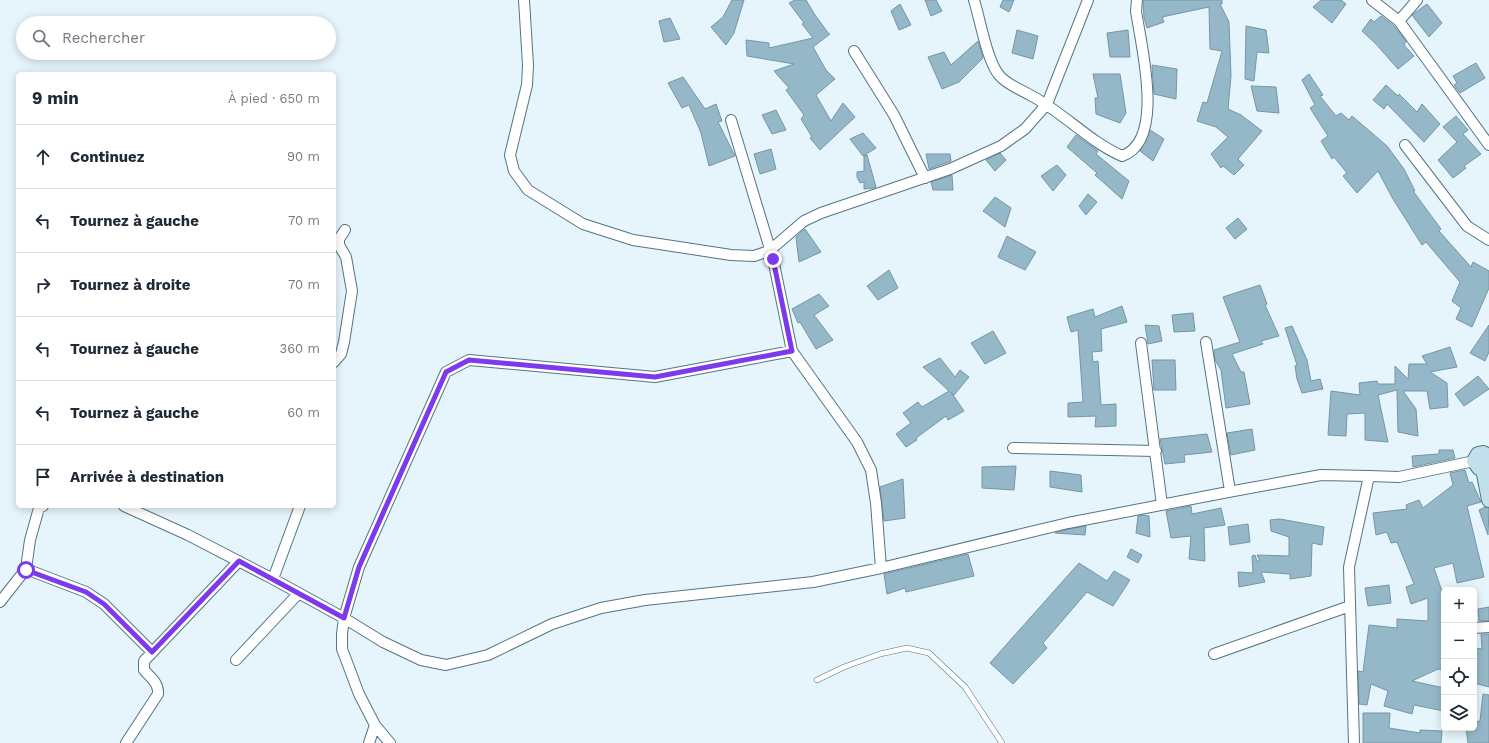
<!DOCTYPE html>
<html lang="fr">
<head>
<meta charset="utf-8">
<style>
  :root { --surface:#fff; --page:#f2f2f3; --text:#1f2937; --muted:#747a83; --line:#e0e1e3 }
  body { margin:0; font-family:"Work Sans",sans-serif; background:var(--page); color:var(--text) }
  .controls { position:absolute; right:12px; bottom:12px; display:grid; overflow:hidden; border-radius:6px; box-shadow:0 2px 10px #0003 }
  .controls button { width:36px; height:36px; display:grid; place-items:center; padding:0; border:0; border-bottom:1px solid var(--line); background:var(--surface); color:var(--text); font:20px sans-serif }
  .stop { position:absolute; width:12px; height:12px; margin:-9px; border:3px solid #7c3aed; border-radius:50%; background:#fff }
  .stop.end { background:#7c3aed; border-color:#fff; box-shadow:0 1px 4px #0008 }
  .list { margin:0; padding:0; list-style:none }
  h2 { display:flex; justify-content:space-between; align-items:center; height:52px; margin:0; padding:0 16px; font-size:17px }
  h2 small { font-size:13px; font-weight:400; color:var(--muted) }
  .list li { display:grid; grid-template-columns:26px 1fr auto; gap:12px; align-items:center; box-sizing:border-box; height:64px; padding:0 16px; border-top:1px solid var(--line) }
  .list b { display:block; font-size:15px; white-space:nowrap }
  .list em { font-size:13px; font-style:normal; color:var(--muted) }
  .icon { flex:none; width:22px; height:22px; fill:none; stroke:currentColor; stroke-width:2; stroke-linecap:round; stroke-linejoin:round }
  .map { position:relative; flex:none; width:1489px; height:743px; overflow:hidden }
  .search { position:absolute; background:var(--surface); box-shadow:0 2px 10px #0003; left:16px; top:16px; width:320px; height:44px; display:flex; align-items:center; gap:10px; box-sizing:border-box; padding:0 14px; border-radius:22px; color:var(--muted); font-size:15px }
  .panel { position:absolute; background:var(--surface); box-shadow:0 2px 10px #0003; left:16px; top:72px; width:320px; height:436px; border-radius:6px }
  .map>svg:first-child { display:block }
  .building { fill:#95b8c9; stroke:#7496a6 }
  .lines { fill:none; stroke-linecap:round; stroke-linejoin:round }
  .lane-casing { stroke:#547585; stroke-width:6 }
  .street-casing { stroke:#547585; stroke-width:12 }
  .secondary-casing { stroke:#547585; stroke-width:16 }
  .lane { stroke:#fff; stroke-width:5 }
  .street { stroke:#fff; stroke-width:10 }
  .secondary { stroke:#c2e0ec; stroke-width:14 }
  .route { stroke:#7c3aed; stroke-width:5 }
</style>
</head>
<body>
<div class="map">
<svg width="1489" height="743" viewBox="0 0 1489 743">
  <rect width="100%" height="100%" fill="#e6f4fb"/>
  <path class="building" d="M732 0H744L734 33 726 45 711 27 723 17Z
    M795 0H806L815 15 829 34H830L813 47 826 70 835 79 816 95 831 121 843 103 855 117 820 150 810 138 812 137 801 119 804 115 786 90 789 88 774 71 794 64 747 56 746 40 769 43V48L813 38 802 24 804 23 789 3Z
    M925 0H936L942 11 931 16Z
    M1003 0H1014L1009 12 1000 7Z
    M1143 0H1222V4H1220L1229 22 1231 76 1228 109 1241 115 1262 131 1238 159 1244 165 1234 175 1223 166 1221 168 1211 154 1228 137 1216 127 1197 121 1203 102 1207 103 1222 51 1210 49 1209 7 1162 17 1164 22 1147 28 1144 18Z
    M1321 0H1341L1346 4 1332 23 1313 7Z
    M900 4 911 25 899 30 891 11Z
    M1427 4 1442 23 1429 37 1412 15Z
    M1381 16 1394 26 1406 41 1404 45 1414 56 1398 69 1376 44 1362 31 1371 19 1374 22Z
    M670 18 680 39 664 42 659 21Z
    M1246 26 1266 30 1269 53 1257 52 1254 81 1245 79Z
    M1017 30 1038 36 1033 59 1012 53Z
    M1128 30 1130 57H1110L1107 33Z
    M978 41 983 58 959 82 942 89 928 57 944 52 951 65Z
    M1476 63 1485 78 1460 93 1454 85 1457 83 1453 76Z
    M1152 65 1177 69 1176 99 1154 94Z
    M1093 74H1120L1126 113 1120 123 1096 114 1095 98H1098Z
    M1309 74 1323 95 1320 96 1336 116 1341 113 1349 120 1352 116 1387 146 1404 169 1415 191H1413L1441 229 1439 231 1471 267 1473 262 1489 271V288L1472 327 1456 319 1461 308 1452 301 1460 282 1426 242 1422 245 1393 199 1378 171 1357 193 1343 176 1347 173 1334 157 1332 159 1321 141 1328 136 1310 108 1315 105 1302 80Z
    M683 77 705 109 716 104 722 121 718 122 735 156 709 166 701 133 689 105 682 108 668 83Z
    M1386 85 1398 96 1399 94 1417 112 1422 104 1440 124 1424 142 1387 104 1384 109 1373 100Z
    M1251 86 1276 87 1279 113 1257 111Z
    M776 110 786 130 772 134 762 115Z
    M1456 116 1468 130 1463 134 1481 154 1464 166 1466 168 1453 178 1438 160 1457 142 1443 127Z
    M1150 130 1164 139 1153 161 1140 151Z
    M863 133 876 148 863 156 850 139Z
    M1076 135 1098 151 1096 154 1129 181 1122 199 1095 175 1097 173 1067 147Z
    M771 149 776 169 760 174 754 154Z
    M1000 153 1006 160 995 171 986 160Z
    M926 154H950L951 161 929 169Z
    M867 155 876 187 874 188 864 189V182L860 183 857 177V172L864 171V156Z
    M1057 165 1066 175 1053 191 1041 176Z
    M952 175 953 190H933L931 182Z
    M1088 194 1097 202 1086 215 1079 206Z
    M995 197 1011 208 1005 227 983 211Z
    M1238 218 1247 229 1235 239 1226 228Z
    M805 229 821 252 799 262 796 237Z
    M1007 236 1036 252 1025 270 998 257Z
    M889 270 898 288 878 300 867 286Z
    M1260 285 1267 304 1265 305 1279 336 1261 341 1263 344 1232 354 1241 372H1244L1250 404 1226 408 1221 370 1215 360 1214 350 1240 342 1223 297Z
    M819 294 829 306 814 315 833 340 816 349 800 322 798 323 792 309Z
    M1122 306 1127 322 1101 329 1102 351 1092 352 1093 362 1098 361 1101 405 1116 404V426L1095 427 1096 416 1068 417V403L1083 402 1078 330 1071 332 1067 317 1093 309 1095 317Z
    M1193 313 1195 331 1174 332 1172 315Z
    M1145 325 1159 326 1162 341 1148 344Z
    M1489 325V352L1485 361 1470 353Z
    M1292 326 1307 360 1311 381 1320 379 1323 389 1302 393 1297 379 1295 366 1297 365 1285 328Z
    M993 331 1006 353 985 364 971 343Z
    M1450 347 1457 367 1430 372 1447 383 1448 407 1430 409 1427 391H1403L1416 409 1418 436 1398 432 1397 390 1378 395 1388 442 1365 440V413L1347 414 1346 436 1328 435 1331 391 1360 395 1359 383 1377 381 1378 384H1395V366L1408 379 1409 364H1427L1422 356Z
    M940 358 955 377 960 370 969 377 954 395 951 392 964 411 948 420 946 416 916 438 917 440 906 447 896 434 911 423 903 413 918 402 922 407 949 391 923 367Z
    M1152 360H1175L1176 390H1154Z
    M1478 376 1489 389 1464 406 1455 394Z
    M1252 429 1255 450 1231 455 1227 433Z
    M1207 434 1212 452 1184 455 1185 462 1165 464 1160 439Z
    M1439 450H1453L1455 458 1413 467 1412 456 1439 454Z
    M1016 466 1014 490 982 488V467Z
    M1465 470 1469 483 1472 482 1481 502 1467 506 1484 577 1457 583 1453 563 1434 568 1444 597V670L1438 669 1412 681 1444 688V711L1414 705 1412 714 1384 706 1388 691 1371 684 1367 705 1359 704 1358 671 1363 672 1369 625 1397 628V619L1428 621V598L1411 604 1406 587 1414 584 1397 542 1391 543 1387 532 1376 535 1373 513 1407 509 1406 505 1419 500 1423 508 1453 485 1450 473Z
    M1050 471 1081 475 1082 492 1050 487Z
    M903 479 905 518 884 521 880 487Z
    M1191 506 1192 514 1221 508 1225 525 1204 528 1205 561 1189 559 1191 536 1171 538 1166 511Z
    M1485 507 1489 508 1488 535 1479 510Z
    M1143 515 1149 516 1150 537 1136 533 1138 516Z
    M1280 519 1324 527 1322 545 1312 543 1311 576 1290 579V574L1261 572 1265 582 1239 587 1238 572 1253 573 1252 556 1255 555 1257 561H1260L1257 555 1289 556V537L1271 531 1270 520Z
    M1248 524 1250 542 1230 545 1228 527Z
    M1086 526 1085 535 1055 533 1069 529Z
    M1131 549 1142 555 1138 563 1127 557Z
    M968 554 974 576 906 592 905 588 887 594 884 574Z
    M1079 563 1107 581 1114 571 1130 580 1113 606 1087 592 1043 643 1047 648 1013 684 990 663Z
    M1389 585 1391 603 1368 606 1365 588Z
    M1489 607V621H1479L1478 609Z
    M1481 634H1489V687L1474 683V648L1482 649Z
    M1483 694 1489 695V743H1468L1466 728H1474V722L1480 721Z
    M1363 713H1390L1389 728 1420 733V730L1442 731 1441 743H1363Z"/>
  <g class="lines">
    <g class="lane-casing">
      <path id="lane" d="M817 680 844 667 880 654 907 648 929 653 965 687 1002 743"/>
    </g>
    <g class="street-casing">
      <path id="street" d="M524 0 528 65 527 85 510 155 514 171 528 190 583 224 633 240 731 255 754 256 769 251 804 221 821 213 950 169 1001 146 1025 129 1047 104 1088 0
        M974 0C980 19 987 61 999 75 1007 85 1020 89 1030 95 1063 112 1088 141 1122 156 1166 141 1141 46 1136 11L1137 0
        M1372 0 1399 21 1489 145
        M1399 21 1417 0
        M854 51 894 115 925 178
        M731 120 773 259 792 351 857 442 871 470 876 503 881 568
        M1405 145 1467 226 1489 240
        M1206 342 1230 491
        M1141 343 1162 505
        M334 362 341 354 344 342 352 291 346 257 339 245V239L345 230
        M1013 448 1156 451
        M124 506 188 535 273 579 344 618 383 642 421 660 446 665 488 655 552 624 601 608 645 600 813 582 881 568 1068 523 1223 493 1321 475 1369 476
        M26 569 86 592 104 604 152 652
        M273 579 300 506
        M0 602 26 569 30 540 39 508 43 506
        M1474 628 1489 627
        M1214 654 1350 606
        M236 660 299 593
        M375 725 390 743
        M126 743 158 694C159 683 151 678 144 670V661L239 561
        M369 743 375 725 359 694 342 649V634L344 618 359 567 446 372 469 360 655 377 792 351
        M1354 743 1349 567 1369 476 1399 477 1474 461"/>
    </g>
    <g class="secondary-casing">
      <path id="secondary" d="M1489 456 1483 453 1478 454 1474 461 1479 468 1483 469 1489 465
        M1483 469 1489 500"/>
    </g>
    <use href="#lane" class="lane"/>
    <use href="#street" class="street"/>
    <use href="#secondary" class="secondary"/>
  </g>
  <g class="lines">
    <path class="route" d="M26 570 86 592 104 604 152 652 239 561 344 618 359 567 446 372 469 360 655 377 792 351 773 259"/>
  </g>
</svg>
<div class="controls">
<button>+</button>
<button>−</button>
<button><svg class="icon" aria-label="locate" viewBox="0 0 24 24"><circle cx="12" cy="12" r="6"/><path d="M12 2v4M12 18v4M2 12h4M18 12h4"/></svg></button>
<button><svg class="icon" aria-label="layers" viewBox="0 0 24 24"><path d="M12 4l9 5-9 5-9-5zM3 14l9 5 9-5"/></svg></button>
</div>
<div class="stop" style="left:26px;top:570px"></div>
<div class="stop end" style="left:773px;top:259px"></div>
<div class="search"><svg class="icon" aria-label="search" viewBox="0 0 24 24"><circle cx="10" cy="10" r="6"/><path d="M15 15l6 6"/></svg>Rechercher</div>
<section class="panel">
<h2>9 min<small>À pied · 650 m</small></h2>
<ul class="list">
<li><svg class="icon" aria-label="ahead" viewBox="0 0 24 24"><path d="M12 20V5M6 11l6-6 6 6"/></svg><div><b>Continuez</b></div><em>90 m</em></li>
<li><svg class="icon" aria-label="left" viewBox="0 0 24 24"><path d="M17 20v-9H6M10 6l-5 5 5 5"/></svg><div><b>Tournez à gauche</b></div><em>70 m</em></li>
<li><svg class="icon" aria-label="right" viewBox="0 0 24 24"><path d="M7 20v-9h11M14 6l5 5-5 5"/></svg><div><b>Tournez à droite</b></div><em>70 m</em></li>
<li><svg class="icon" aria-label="left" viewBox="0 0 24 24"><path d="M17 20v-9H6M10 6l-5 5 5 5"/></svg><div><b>Tournez à gauche</b></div><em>360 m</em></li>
<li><svg class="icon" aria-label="left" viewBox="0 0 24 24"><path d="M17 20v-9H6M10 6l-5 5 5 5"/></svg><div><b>Tournez à gauche</b></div><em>60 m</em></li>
<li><svg class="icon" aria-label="arrive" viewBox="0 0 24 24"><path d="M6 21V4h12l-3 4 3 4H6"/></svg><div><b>Arrivée à destination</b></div></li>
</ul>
</section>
</div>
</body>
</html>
